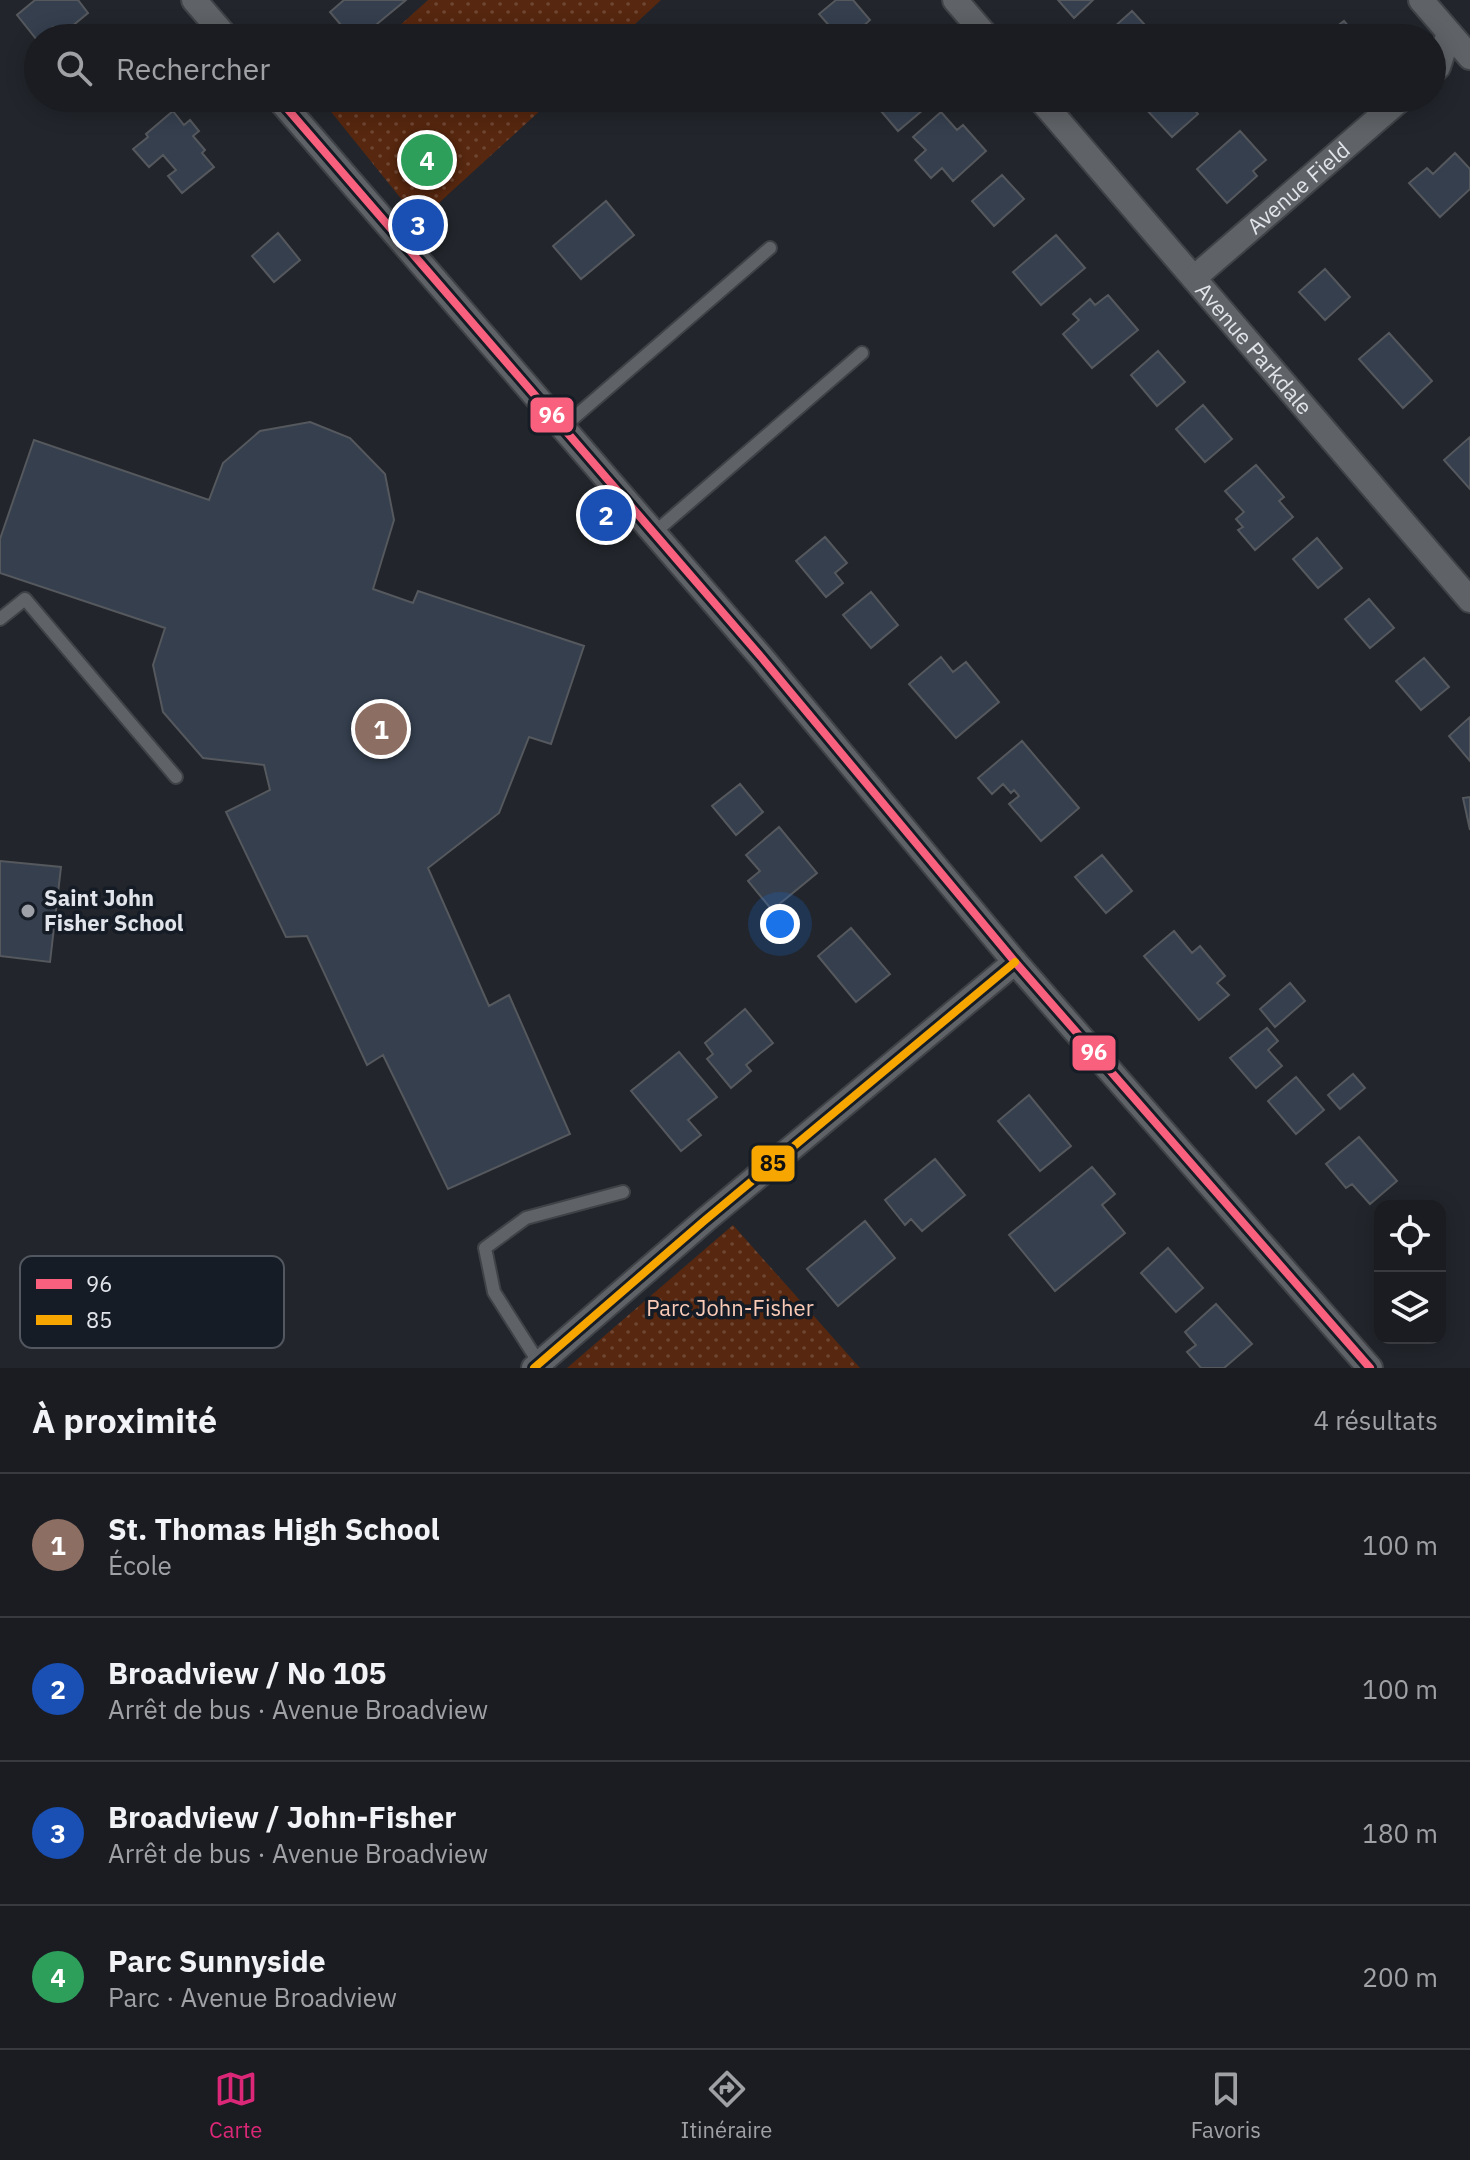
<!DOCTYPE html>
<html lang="fr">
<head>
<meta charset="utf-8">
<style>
  :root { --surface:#1a1c21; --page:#23252a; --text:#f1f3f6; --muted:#9fa1a5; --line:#383a3f; --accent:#db2777 }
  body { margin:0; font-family:"IBM Plex Sans",sans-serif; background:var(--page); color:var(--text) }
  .controls { position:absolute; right:24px; bottom:24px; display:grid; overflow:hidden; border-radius:16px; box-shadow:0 4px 20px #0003 }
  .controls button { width:72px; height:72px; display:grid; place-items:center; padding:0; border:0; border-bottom:2px solid var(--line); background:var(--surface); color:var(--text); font:40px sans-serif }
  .you { position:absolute; left:780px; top:924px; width:28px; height:28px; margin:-20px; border:6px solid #fff; border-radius:50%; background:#1a73e8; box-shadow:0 0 0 12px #1a73e833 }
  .badge { display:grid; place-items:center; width:52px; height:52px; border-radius:50%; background:var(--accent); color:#fff; font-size:26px; font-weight:700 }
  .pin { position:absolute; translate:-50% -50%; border:4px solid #fff; box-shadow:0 2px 8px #0006 }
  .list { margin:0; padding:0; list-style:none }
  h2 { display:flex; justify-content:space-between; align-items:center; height:104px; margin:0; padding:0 32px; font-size:34px }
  h2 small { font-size:26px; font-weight:400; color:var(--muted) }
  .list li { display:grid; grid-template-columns:52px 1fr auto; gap:24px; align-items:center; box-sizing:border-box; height:144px; padding:0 32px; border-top:2px solid var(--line) }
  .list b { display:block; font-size:30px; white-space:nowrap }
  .list p { margin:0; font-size:26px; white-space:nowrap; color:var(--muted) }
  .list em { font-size:26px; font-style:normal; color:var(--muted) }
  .icon { flex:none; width:44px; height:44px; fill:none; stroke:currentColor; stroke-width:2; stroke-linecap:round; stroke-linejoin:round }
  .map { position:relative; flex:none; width:1470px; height:1368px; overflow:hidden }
  .search { position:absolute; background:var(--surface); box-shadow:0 4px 20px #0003; left:24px; right:24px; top:24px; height:88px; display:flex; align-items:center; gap:20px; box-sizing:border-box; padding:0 28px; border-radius:44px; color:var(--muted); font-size:30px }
  .sheet { height:680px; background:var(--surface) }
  nav { display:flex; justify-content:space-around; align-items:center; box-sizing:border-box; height:112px; border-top:2px solid var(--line); background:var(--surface); font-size:22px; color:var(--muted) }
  nav a { display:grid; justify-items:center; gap:4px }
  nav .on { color:var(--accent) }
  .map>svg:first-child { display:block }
  .park { fill:url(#park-dots) }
  .building { fill:#353f4e; stroke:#55585d; stroke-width:2 }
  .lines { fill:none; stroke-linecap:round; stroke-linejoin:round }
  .lane-casing { stroke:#3f4247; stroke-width:16 }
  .street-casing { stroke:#3f4247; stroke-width:28 }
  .lane { stroke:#5f6266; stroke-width:12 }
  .street { stroke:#5f6266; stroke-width:24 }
  .bus-1-casing { stroke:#161c25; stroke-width:14 }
  .bus-2-casing { stroke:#161c25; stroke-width:14 }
  .bus-1 { stroke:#f8607d; stroke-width:8 }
  .bus-2 { stroke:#f7a600; stroke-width:8 }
  .poi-dot { fill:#9ea2a8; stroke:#161c25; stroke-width:3 }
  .labels { text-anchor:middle; stroke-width:7; stroke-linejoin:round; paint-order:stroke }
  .street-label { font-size:22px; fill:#e1e5eb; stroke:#161c25 }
  .poi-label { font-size:22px; font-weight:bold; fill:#e1e5eb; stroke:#161c25; text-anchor:start }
  .park-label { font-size:22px; fill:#facbb7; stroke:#161c25 }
  .key { fill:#161c25; stroke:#535860; stroke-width:2 }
  .key-label { font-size:22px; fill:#e1e5eb }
  .line-badge { stroke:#161c25; stroke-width:3 }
  .badge-label { font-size:22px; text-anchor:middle; font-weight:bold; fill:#fff }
  .pale-badge-label { font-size:22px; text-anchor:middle; font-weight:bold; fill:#111 }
</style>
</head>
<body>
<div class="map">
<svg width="1470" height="1368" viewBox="0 0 1470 1368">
  <defs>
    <pattern id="park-dots" width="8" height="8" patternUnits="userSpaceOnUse" patternTransform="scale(2)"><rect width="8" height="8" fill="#57270f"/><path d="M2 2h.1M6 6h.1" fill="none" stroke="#6f4632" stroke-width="1.8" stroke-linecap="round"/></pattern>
  </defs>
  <rect width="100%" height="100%" fill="#22262c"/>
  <path class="park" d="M428 0H661L620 38H386Z
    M320 98H554L419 221Z
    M733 1225 860 1368H567Z"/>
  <path class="building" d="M35 0H78L88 13 60 36 53 27 37 40 17 15Z
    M344 0H406L360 38H352L330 12Z
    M836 0H853L870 20 850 38H840L819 14Z
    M1058 0H1093L1074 18Z
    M1132 11 1157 38H1102Z
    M1344 21 1358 38H1322Z
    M882 98H915L924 109 898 131 881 111 888 105Z
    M1156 98H1184L1198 114 1172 137 1145 108Z
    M173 111 184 125 190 120 199 131 193 136 205 150 202 153 214 167 182 193 168 176 176 170 163 155 149 167 133 149 148 137 146 134Z
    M941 112 957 130 963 125 986 151 953 181 942 168 931 178 915 160 926 150 913 137Z
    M1240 131 1266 160 1253 171 1257 176 1227 203 1197 169Z
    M1455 153 1470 169V189L1440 217 1409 183 1427 168 1433 174Z
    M1002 175 1024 199 994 226 972 201Z
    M606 201 634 235 581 279 553 246Z
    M278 233 300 260 274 282 252 256Z
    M1056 235 1085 268 1041 305 1013 272Z
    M1325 269 1350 297 1325 320 1299 292Z
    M1108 295 1138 330 1092 368 1063 334 1079 320 1073 314 1090 299 1095 305Z
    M1389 333 1432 381 1403 408 1359 359Z
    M1158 351 1185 382 1157 406 1131 375Z
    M1203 405 1232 439 1205 462 1176 429Z
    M310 422 350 438 385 474 394 520 373 589 413 603 418 591 584 646 551 744 529 737 499 813 428 868 489 1006 509 995 570 1134 448 1189 383 1055 367 1065 307 936 286 937 226 812 270 790 264 765 203 758 163 712 153 665 165 628 0 573V539L34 440 209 500 223 463 260 431Z
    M1470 437V489L1444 460Z
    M1256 465 1284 497 1279 501 1293 517 1255 550 1238 530 1243 527 1236 519 1244 512 1225 491Z
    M825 537 847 563 835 573 843 583 826 597 796 561Z
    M1317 538 1342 568 1318 588 1293 559Z
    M871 592 898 625 871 648 843 615Z
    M1369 599 1394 628 1370 648 1345 619Z
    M941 657 953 672 966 662 999 702 956 738 909 684Z
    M1424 658 1449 687 1421 710 1396 681Z
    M1470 717V761L1449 736Z
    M1022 741 1079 808 1041 841 1009 804 1019 796 1014 790 1011 793 1003 784 992 794 978 778Z
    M740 784 763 812 736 835 712 806Z
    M1470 797V830L1463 798Z
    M779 827 817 873 772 910 748 881 760 871 746 855Z
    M1102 855 1132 891 1106 913 1075 877Z
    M0 861 61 867 50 962 0 956Z
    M851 928 890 974 856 1002 818 956Z
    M1174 931 1192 953 1200 946 1225 976 1217 983 1229 995 1199 1020 1144 956Z
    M1290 983 1305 1001 1275 1027 1260 1009Z
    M745 1009 773 1043 746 1065 751 1071 731 1088 707 1059 713 1054 705 1043Z
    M1267 1028 1278 1041 1268 1050 1282 1066 1256 1088 1230 1058Z
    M679 1052 717 1097 688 1120 701 1135 681 1151 631 1091Z
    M1353 1074 1365 1088 1340 1109 1328 1095Z
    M1296 1077 1324 1110 1296 1134 1268 1101Z
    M1029 1095 1071 1146 1040 1171 998 1121Z
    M1359 1137 1397 1181 1370 1204 1352 1184 1346 1188 1326 1164Z
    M935 1159 965 1195 922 1231 911 1219 905 1225 885 1200Z
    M1092 1167 1115 1194 1102 1205 1125 1233 1055 1291 1009 1235Z
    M865 1221 895 1258 838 1306 807 1269Z
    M1168 1248 1203 1288 1176 1312 1141 1273Z
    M1216 1304 1252 1344 1224 1368H1201L1187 1352 1196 1345 1185 1332Z"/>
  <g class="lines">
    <g class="lane-casing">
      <path id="lane" d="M562 428 770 248
        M654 533 862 353
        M0 619 25 599 176 777
        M539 1363 494 1292 485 1248 526 1218 623 1192"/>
    </g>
    <g class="street-casing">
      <g id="street">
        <path d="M194 0 227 38"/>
        <path d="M955 0 988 38"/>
        <path d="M1421 0 1470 57"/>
        <path d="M1432 72 1438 67 1449 33"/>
        <path d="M278 98 762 658 1015 962 1370 1368"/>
        <path id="s1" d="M1039 98 1470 600"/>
        <path id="s2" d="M1194 278 1402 98"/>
        <path d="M534 1368 704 1221 1015 962"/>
      </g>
    </g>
    <use href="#lane" class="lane"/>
    <use href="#street" class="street"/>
    <g class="bus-1-casing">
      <path id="bus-1" d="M278 98 762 658 1015 962 1370 1368"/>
    </g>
    <g class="bus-2-casing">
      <path id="bus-2" d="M534 1368 704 1221 1015 962"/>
    </g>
    <use href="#bus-1" class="bus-1"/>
    <use href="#bus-2" class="bus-2"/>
  </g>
  <circle class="poi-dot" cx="28" cy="911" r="8"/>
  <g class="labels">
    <g class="street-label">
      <text dy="8" stroke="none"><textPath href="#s2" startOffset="138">Avenue Field</textPath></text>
      <text dy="8" stroke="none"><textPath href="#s1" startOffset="330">Avenue Parkdale</textPath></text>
    </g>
    <g class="poi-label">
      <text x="44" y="906">Saint John<tspan x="44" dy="25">Fisher School</tspan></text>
    </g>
    <g class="park-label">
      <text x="730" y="1316">Parc John-Fisher</text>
    </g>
  </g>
  <rect x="20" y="1256" width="264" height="92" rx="12" class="key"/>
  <rect x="36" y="1279" width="36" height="10" fill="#f8607d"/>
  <rect x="36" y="1315" width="36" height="10" fill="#f7a600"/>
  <g class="key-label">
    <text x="86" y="1292">96</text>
    <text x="86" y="1328">85</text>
  </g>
  <g class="line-badge">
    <rect x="529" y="396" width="46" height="38" rx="8" fill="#f8607d"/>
    <rect x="1071" y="1034" width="46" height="38" rx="8" fill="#f8607d"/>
    <rect x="750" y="1144" width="46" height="39" rx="8" fill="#f7a600"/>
  </g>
  <g class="badge-label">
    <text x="552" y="423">96</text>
    <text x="1094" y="1060">96</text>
  </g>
  <g class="pale-badge-label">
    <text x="773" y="1171">85</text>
  </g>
</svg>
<div class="controls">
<button><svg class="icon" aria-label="locate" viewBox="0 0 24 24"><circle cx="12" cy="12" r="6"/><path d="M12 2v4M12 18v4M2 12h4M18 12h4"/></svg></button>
<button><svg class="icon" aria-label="layers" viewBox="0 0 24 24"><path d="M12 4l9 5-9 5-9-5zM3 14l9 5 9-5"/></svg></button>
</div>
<div class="you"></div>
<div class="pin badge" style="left:381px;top:729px;background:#8d6e63">1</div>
<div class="pin badge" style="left:606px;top:515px;background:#1a4fb4">2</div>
<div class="pin badge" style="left:418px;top:225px;background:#1a4fb4">3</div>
<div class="pin badge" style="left:427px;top:160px;background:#2e9e5b">4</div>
<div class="search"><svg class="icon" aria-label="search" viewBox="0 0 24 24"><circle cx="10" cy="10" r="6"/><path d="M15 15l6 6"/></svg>Rechercher</div>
</div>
<section class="sheet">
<h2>À proximité<small>4 résultats</small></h2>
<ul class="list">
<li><span class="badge" style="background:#8d6e63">1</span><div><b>St. Thomas High School</b><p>École</p></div><em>100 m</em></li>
<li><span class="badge" style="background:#1a4fb4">2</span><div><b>Broadview / No 105</b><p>Arrêt de bus · Avenue Broadview</p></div><em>100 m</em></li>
<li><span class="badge" style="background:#1a4fb4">3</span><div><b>Broadview / John-Fisher</b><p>Arrêt de bus · Avenue Broadview</p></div><em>180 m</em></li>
<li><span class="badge" style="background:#2e9e5b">4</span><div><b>Parc Sunnyside</b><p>Parc · Avenue Broadview</p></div><em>200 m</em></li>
</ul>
</section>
<nav>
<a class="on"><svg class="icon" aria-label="map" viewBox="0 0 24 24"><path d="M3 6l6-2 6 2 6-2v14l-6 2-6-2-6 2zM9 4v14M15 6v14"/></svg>Carte</a>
<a><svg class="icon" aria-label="directions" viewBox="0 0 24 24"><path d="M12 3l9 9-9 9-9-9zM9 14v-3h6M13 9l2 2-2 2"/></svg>Itinéraire</a>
<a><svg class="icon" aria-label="saved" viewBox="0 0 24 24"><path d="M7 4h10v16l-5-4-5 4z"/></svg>Favoris</a>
</nav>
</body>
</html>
